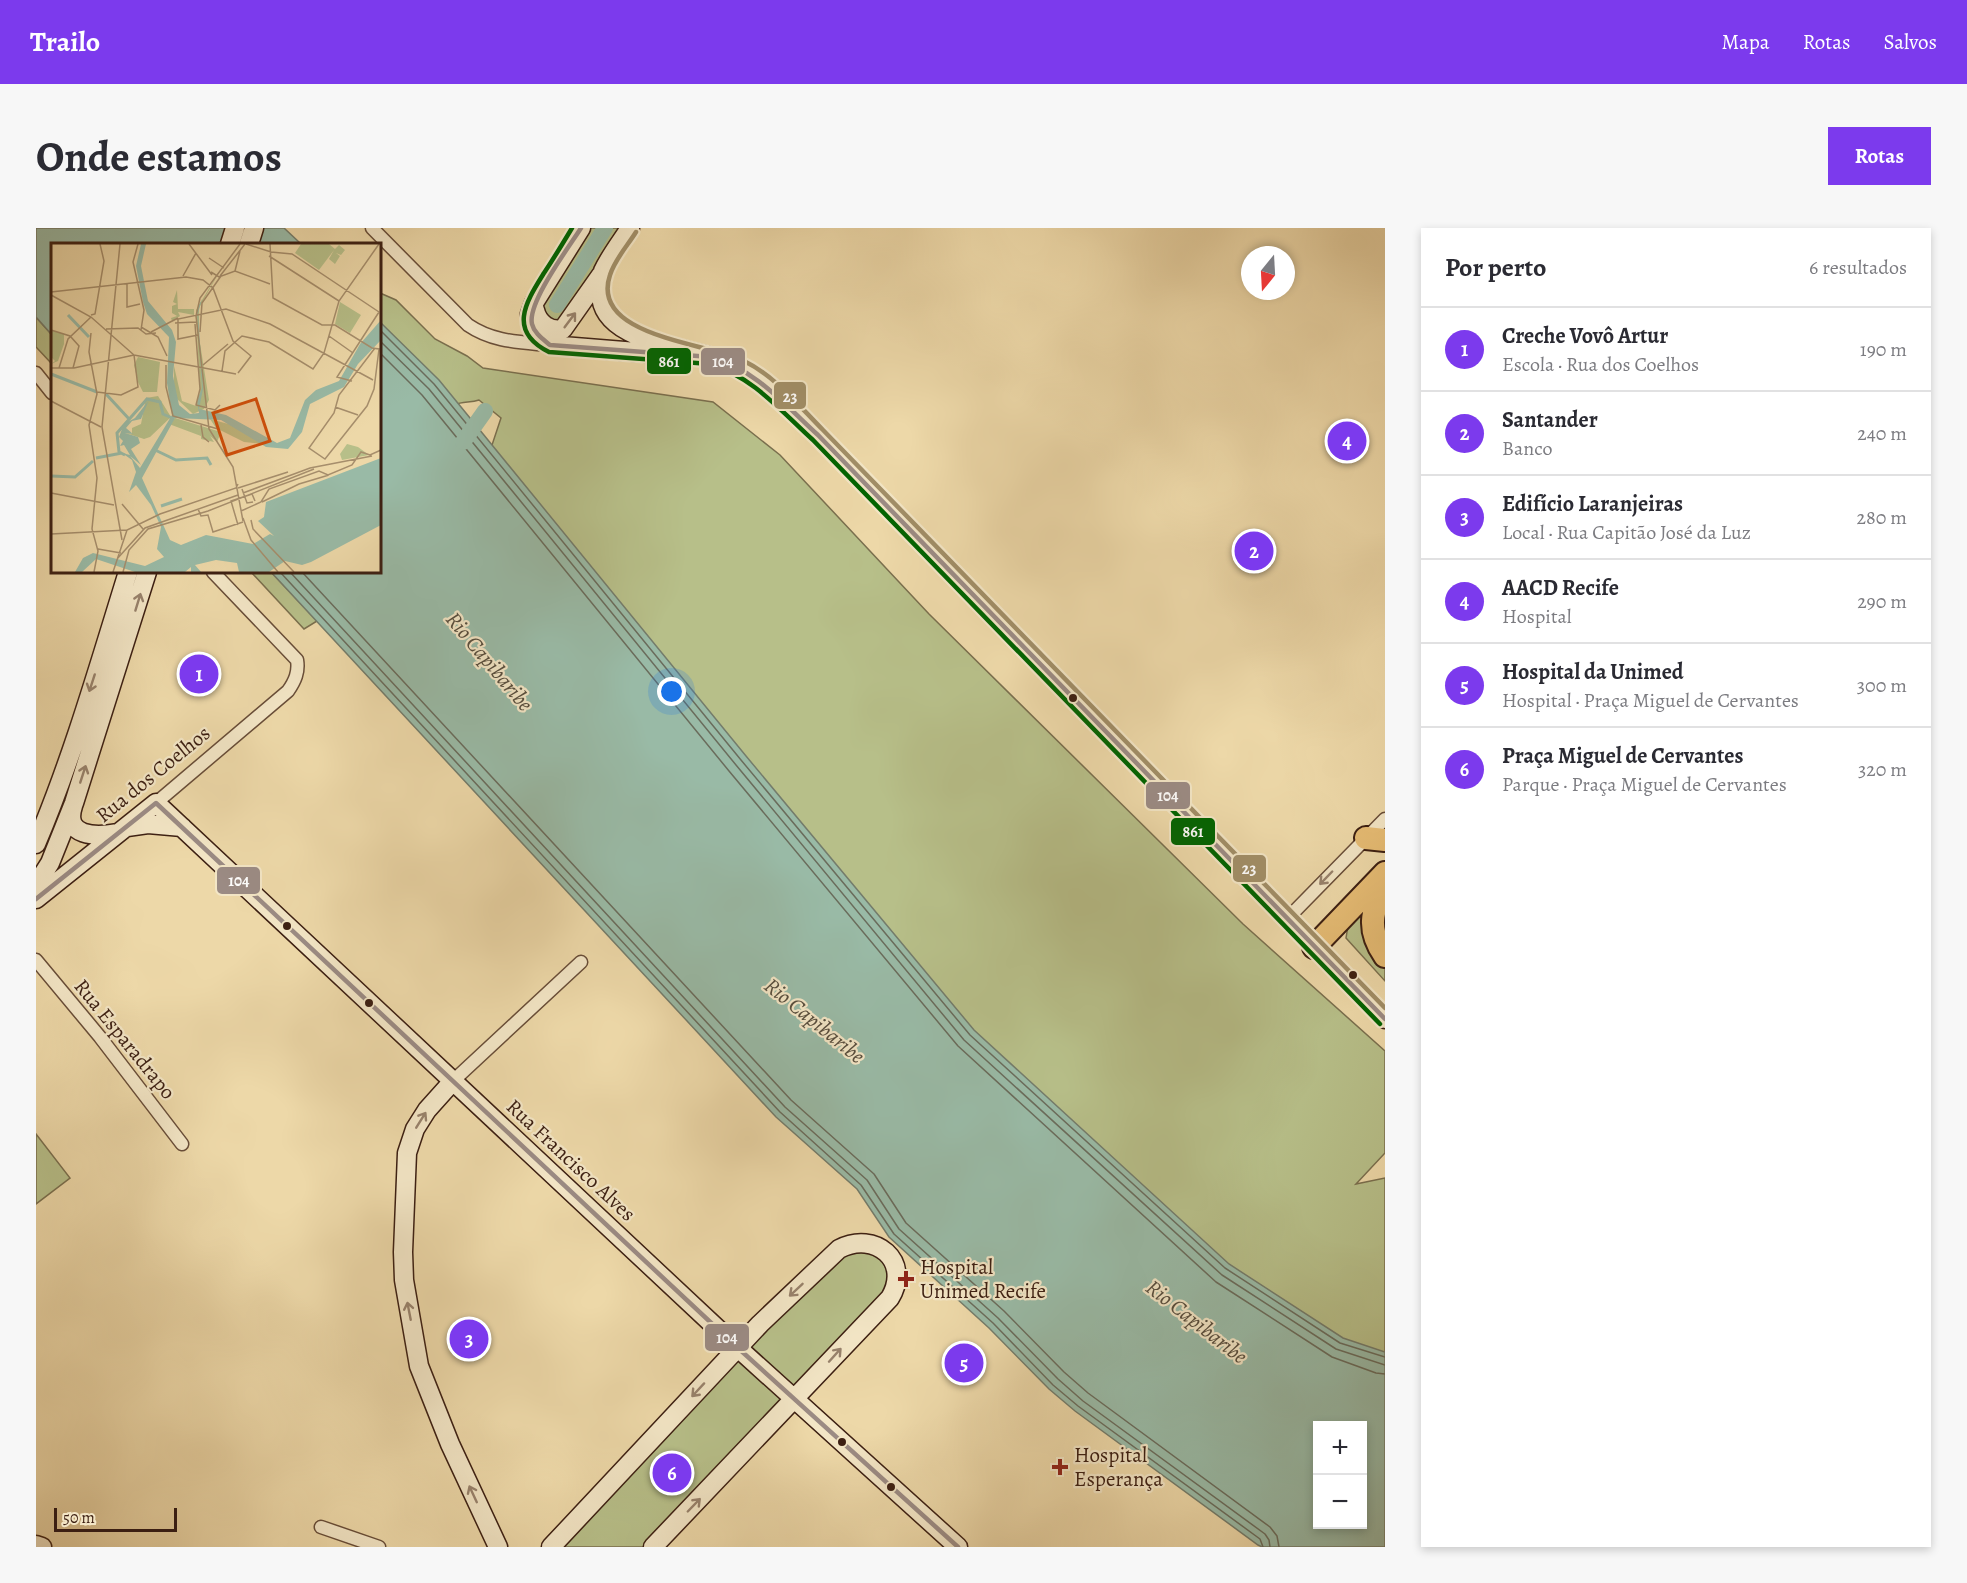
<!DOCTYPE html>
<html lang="pt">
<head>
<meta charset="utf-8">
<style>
  :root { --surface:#fff; --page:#f7f7f7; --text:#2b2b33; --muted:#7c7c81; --line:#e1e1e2; --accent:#7c3aed }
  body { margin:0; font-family:Alegreya,serif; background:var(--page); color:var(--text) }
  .controls { position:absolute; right:18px; bottom:18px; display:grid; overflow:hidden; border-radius:0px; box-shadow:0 3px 9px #0003 }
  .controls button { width:54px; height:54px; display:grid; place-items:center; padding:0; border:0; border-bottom:2px solid var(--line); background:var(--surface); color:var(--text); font:30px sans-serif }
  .compass { position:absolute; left:1205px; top:18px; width:54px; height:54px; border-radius:50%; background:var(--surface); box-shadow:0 3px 9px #0003; rotate:198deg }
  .scale { position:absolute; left:18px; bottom:15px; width:123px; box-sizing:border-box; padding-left:6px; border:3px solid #3c1f12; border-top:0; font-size:16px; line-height:21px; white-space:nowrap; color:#3c1f12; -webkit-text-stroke:4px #f3e6c6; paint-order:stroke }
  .you { position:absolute; left:636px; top:464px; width:21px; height:21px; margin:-15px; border:4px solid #fff; border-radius:50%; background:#1a73e8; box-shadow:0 0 0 9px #1a73e833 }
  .badge { display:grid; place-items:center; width:39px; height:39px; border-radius:50%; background:var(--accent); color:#fff; font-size:20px; font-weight:700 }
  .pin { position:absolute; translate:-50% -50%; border:3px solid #fff; box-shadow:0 2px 6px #0006 }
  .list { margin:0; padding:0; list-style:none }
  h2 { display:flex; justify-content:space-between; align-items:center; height:78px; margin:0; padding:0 24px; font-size:26px }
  h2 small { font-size:20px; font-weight:400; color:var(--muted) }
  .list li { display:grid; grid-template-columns:39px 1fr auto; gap:18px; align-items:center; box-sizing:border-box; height:84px; padding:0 24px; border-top:2px solid var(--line) }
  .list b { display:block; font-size:22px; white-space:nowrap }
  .list p { margin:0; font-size:20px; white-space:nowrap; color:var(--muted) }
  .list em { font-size:20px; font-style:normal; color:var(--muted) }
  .map { position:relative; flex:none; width:1349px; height:1319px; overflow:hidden; border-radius:0px }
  header { display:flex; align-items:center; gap:36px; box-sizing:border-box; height:84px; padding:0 30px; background:var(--accent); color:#fff }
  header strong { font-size:28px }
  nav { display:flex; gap:33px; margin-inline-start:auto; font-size:21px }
  .intro { display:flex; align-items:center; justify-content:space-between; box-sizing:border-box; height:144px; padding:0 36px }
  h1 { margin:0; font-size:42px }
  .button { padding:15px 27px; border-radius:0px; background:var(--accent); color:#fff; font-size:21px; font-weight:700 }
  main { display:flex; gap:36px; padding:0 36px }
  aside { flex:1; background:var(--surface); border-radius:0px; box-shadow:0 3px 9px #0003 }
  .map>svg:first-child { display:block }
  .green { fill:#b7bf89; stroke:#7a6f4e; stroke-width:1.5 }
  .water { fill:#99baa6; stroke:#747c6b; stroke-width:1.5; fill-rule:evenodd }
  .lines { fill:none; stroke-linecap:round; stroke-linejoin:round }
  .shore { stroke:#6a6c5c; stroke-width:1.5 }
  .canal { stroke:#99baa6; stroke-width:16 }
  .street-casing { stroke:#684d38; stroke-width:15 }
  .secondary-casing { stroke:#3c1f12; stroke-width:21 }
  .highway-casing { stroke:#3c1f12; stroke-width:26 }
  .street { stroke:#f3e6c6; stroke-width:12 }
  .secondary { stroke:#f3e6c6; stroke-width:18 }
  .highway { stroke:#e6bc74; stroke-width:22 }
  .bus-1-casing { stroke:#f3e6c6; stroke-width:9 }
  .bus-2-casing { stroke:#f3e6c6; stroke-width:9 }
  .bus-3-casing { stroke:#f3e6c6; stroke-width:9 }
  .bus-1 { stroke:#9b8b84; stroke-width:4.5 }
  .bus-2 { stroke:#006400; stroke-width:4.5 }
  .bus-3 { stroke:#a18e67; stroke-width:4.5 }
  .oneway { stroke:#98826c }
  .bus-dot { fill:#3c1f12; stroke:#f3e6c6; stroke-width:2 }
  .poi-dot { fill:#8f2418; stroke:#f3e6c6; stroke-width:2 }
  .labels { text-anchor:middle; stroke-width:4.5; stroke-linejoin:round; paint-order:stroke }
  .street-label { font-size:21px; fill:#3c1f12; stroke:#f3e6c6 }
  .poi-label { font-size:21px; fill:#3c1f12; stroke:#f3e6c6; text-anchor:start }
  .water-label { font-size:22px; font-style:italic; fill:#584e3e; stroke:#f3e6c6 }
  .inset-river { fill:none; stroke:#99baa6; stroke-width:3 }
  .inset-road { fill:none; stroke:#a68e6c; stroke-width:1.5 }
  .view { fill:#ce500d; fill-opacity:0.15; stroke:#ce500d; stroke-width:3 }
  .inset-edge { fill:none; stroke:#3c1f12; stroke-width:3 }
  .line-badge { stroke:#f3e6c6; stroke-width:2 }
  .badge-label { font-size:16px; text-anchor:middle; font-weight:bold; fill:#fff }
</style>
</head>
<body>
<header>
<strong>Trailo</strong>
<nav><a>Mapa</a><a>Rotas</a><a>Salvos</a></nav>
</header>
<div class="intro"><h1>Onde estamos</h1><a class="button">Rotas</a></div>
<main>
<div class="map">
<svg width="1349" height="1319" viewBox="0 0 1349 1319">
  <rect width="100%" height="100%" fill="#edd8a8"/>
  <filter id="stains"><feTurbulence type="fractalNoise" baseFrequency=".00333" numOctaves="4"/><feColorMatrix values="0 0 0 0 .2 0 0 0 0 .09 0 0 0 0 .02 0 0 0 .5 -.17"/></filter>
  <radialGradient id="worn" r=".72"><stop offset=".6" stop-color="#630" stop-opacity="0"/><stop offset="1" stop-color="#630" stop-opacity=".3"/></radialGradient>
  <path class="green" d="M550 0H589L524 94 516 93 509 85 504 75Z
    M344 65 360 72 399 111 431 128 447 140 677 174 744 227 893 386 1207 696 1349 823V925L1320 956 1349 950V1145L1274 1107 999 878 453 226 465 190 443 172C434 175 427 173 418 177L344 104Z
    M0 89 16 107V136L0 119Z
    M215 344H235L281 393 268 401Z
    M1349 656V753L1310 710 1312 698Z
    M0 906 34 950 0 976Z
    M823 1018 851 1035 854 1061 760 1164 709 1118 802 1024Z
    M702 1124 754 1170 612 1319H519Z"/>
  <path class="water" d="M0 0H248L265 16H16V107L0 89Z
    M344 94 403 152 710 528 938 802 1193 1036 1307 1110 1349 1124V1319H1226L1222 1317 1039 1183 1013 1161 953 1100 853 1009 821 961 740 889 235 344H344ZM1282 1198H1326V1296H1282Z"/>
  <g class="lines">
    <path class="shore" d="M344 102 398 156 705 532 934 807 1189 1040 1304 1115 1349 1129
      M344 113 393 161 700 537 928 812 1186 1047 1300 1121 1349 1137
      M344 125 386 167 693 543 922 818 1180 1054 1296 1129 1340 1145 1349 1146
      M244 344 744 884 825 957 858 1006 957 1095 1017 1157 1042 1178 1224 1311 1227 1319
      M254 344 749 879 831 952 863 1001 962 1090 1022 1151 1047 1173 1229 1306 1233 1312 1234 1319
      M266 344 755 872 838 946 870 995 968 1083 1028 1144 1052 1165 1234 1299 1241 1308 1243 1319"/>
    <path class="canal" d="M521 77 569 0
      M427 214 449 183"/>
    <g class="street-casing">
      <path id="street" d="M336 0 432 97C457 114 483 114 513 117
        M0 145 16 165
        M120 575 252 463C259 453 263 444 261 432L177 344
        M1251 691 1349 591
        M0 732 64 809 146 916
        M417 853 545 734
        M285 1299 343 1319"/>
    </g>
    <g class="secondary-casing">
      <path id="secondary" d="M545 0 498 75 494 86 497 102 514 117 638 127
        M594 0C585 14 574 28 567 43 565 48 565 55 565 61 560 119 669 119 706 140 732 155 760 186 782 207L1349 791
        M194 16 199 0
        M213 16 218 0
        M499 82C502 95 514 104 527 101L565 47
        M37 578C27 609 60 609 81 605
        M91 599 112 596 146 599
        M0 616C37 529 64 434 92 344
        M0 657 14 635 38 575 111 344
        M0 671 120 575 702 1120 922 1319
        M417 853 391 882 379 901 371 925 367 1024 368 1052 383 1138 414 1216 462 1319
        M0 1317 6 1319
        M515 1319 724 1096 803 1021C839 1002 876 1033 854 1070L617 1319"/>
    </g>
    <g class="highway-casing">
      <path id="highway" d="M1330 610 1349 612
        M1349 656C1335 684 1331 702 1349 728
        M1278 719 1349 645"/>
    </g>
    <use href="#street" class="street"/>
    <use href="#secondary" class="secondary"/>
    <use href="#highway" class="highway"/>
    <g class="bus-1-casing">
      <path id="bus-1" d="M545 0C533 19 491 75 496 96 498 105 507 111 514 117L675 129C719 141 749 177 782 207L1349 791
        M0 671 120 575 702 1120 922 1319"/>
    </g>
    <g class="bus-2-casing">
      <path id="bus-2" d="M536 0C527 15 518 30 508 45 490 74 471 103 513 124L674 136C716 148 746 184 777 212L1344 796"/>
    </g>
    <g class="bus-3-casing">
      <path id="bus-3" d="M600 4C592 17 579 31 574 47 553 109 673 115 708 133 739 148 763 178 787 202L1349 780"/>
    </g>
    <use href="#bus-1" class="bus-1"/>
    <use href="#bus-2" class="bus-2"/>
    <use href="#bus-3" class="bus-3"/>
  </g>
  <defs><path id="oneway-shaft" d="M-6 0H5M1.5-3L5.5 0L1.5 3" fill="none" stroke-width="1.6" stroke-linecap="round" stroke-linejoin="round" transform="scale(1.5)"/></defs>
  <g class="oneway">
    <use href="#oneway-shaft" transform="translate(534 92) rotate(-53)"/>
    <use href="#oneway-shaft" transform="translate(102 374) rotate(-73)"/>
    <use href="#oneway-shaft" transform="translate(56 455) rotate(108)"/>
    <use href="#oneway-shaft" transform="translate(47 546) rotate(-72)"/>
    <use href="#oneway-shaft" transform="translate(1290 650) rotate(134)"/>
    <use href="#oneway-shaft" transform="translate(385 892) rotate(-58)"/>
    <use href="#oneway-shaft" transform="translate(760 1062) rotate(137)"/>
    <use href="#oneway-shaft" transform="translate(373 1083) rotate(-101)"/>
    <use href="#oneway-shaft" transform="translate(799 1127) rotate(-48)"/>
    <use href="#oneway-shaft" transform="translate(662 1162) rotate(133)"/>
    <use href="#oneway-shaft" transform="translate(437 1266) rotate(-115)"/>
    <use href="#oneway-shaft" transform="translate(658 1277) rotate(-46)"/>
  </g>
  <g class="bus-dot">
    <circle cx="1037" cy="470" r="5"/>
    <circle cx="251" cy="698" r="5"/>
    <circle cx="1317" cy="747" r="5"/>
    <circle cx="333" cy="775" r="5"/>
    <circle cx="806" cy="1214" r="5"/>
    <circle cx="855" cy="1259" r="5"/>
  </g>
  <g class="poi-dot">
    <path d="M867 1042h6v6h6v6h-6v6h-6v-6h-6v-6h6z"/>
    <path d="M1021 1230h6v6h6v6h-6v6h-6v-6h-6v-6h6z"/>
  </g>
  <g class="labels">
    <g class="street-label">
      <text transform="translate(117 546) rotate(-39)" y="7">Rua dos Coelhos</text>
      <text transform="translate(89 811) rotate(51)" y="7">Rua Esparadrapo</text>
      <text transform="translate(535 932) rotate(43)" y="7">Rua Francisco Alves</text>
    </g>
    <g class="poi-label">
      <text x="884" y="1046">Hospital<tspan x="884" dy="24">Unimed Recife</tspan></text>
      <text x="1038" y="1234">Hospital<tspan x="1038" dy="24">Esperança</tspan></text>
    </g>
    <g class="water-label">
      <text transform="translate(454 433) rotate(50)" y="8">Rio Capibaribe</text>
      <text transform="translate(779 792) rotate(39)" y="8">Rio Capibaribe</text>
      <text transform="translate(1161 1093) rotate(38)" y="8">Rio Capibaribe</text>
    </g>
  </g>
  <g transform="translate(15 15)">
    <rect width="330" height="330" fill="#edd8a8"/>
    <path d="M250 1H278L284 6 288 2 294 7 290 12 285 10 289 13 284 21 278 16 283 7 268 27 244 10ZM171 24 148 65V94L158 157 153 166 142 171 125 155 123 143V123L131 158 145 163 149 149 145 67ZM126 47 127 66H143V72L127 69 129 73 121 78 120 75 126 73 121 70V63L126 61 122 59ZM289 59 310 72 299 90 284 81ZM0 87 13 91V101L7 118 0 121 4 118 0 114ZM87 114 109 119 106 149H92L87 139 83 122ZM107 153 120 174 99 194 93 196 75 190 81 191V185L90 181 95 155ZM124 175 170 189 166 199 159 193 163 199 150 196V193L118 181ZM159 176 181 182 211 201 193 199 165 185ZM296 201 307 204 318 212 291 217 289 211Z" fill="#b7bf89"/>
    <path d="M90 1H95L90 23 97 58 121 87 125 99 122 133 128 162 139 171 148 170 146 158 151 145 146 66 151 56 147 70 152 146 148 166 175 172 226 200 239 195 254 157 265 147 288 138 309 101 330 77V97L307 121 293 144 259 161 251 189 237 206 215 204 170 177 124 175 91 235 119 297 130 302 155 292 202 301 219 291 223 293 207 278 213 274 215 259 330 215V282L260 319 251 322 234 318 218 329H188L186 320 165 317 144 322 150 329H140V324L134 329H84L45 316 31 329H24L32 315 42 310 94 323 113 314 106 306 110 284 100 262 85 242 78 249 85 229 81 217 71 210 79 212 73 202 69 203 72 198 68 194 73 181 84 175 98 157 90 176 81 178 75 185 82 191 74 190 87 194 89 200 80 206 90 222 79 213 89 225 121 172 116 140 118 94 96 71 92 59 85 23Z" fill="#99baa6"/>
    <path class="inset-river" d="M17 72 38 94M0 131 46 149M55 151 79 177M102 206 125 217 156 215 160 222M74 212 68 209 66 190 96 156 109 159 112 171 121 175M45 215 71 210M0 233 24 234 42 218M110 263 131 256"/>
    <path class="inset-road" d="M69 1 51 184 71 297M87 1 82 19 93 67 90 87M138 1 161 32M189 1 149 55 145 73 158 186 182 224 192 278M195 1 220 9 241 11 328 69M219 1 222 55 271 82H284L321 105 328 106 327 114M218 13 288 58M158 15 173 25M184 28 189 8M160 29 168 34 184 28 219 41M132 33 145 10M169 33 194 1M76 40V64L89 61M0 49 135 34 152 37 162 45 182 98 200 113 187 130M0 52 40 74 83 112 87 144 70 152 46 149M40 72 44 71 53 18 49 1M124 80 145 79M144 81 149 146 145 162 164 167 169 162M90 84 107 94 116 113M55 86 87 85 95 91 105 90M0 87 19 93 28 103 22 125M100 89 127 75M149 89 151 60 170 33M40 90 38 109 46 151 38 182 46 235 41 286 47 308 43 329M147 92 127 96V76L175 66 219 81 322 137M278 93 302 110M324 105 288 152 283 170 258 205 274 216 316 163 323 146 327 114M115 122V144L122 173 167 186M152 122 177 101M0 125H23L83 112 153 125M8 125 17 96 40 74M153 125 185 131M171 128 174 108 191 93 218 99 262 126 273 110 288 58 328 1M301 138 286 134 328 69M0 158 50 184M284 164 307 172M150 182 152 194 158 199M187 245 237 229M191 246 196 260 202 259M0 250 63 262M192 250 259 225 321 213M211 259 248 241 278 232M71 261 92 286M147 266 150 273 157 272 162 289 192 279M190 268 210 259 218 246 268 228 277 232 301 222 310 209 319 212 330 207M192 275 200 297 227 329M200 277 202 286 243 329M187 282 180 258 201 251 204 258M0 291 76 287M47 306 70 310M66 316 94 285 187 252M62 329 76 287 109 271 185 245 187 241M72 329 78 307 97 286 157 268 263 226"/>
    <path class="view" d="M205 156 219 198 176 212 162 170Z"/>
    <rect width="330" height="330" class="inset-edge"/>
  </g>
  <g class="line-badge">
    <rect x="610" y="119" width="46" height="28" rx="6" fill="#006400"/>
    <rect x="664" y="119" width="46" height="29" rx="6" fill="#9b8b84"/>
    <rect x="737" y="153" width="34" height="29" rx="6" fill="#a18e67"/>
    <rect x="1109" y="553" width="46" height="29" rx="6" fill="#9b8b84"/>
    <rect x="1134" y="589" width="46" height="29" rx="6" fill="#006400"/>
    <rect x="1196" y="626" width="35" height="29" rx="6" fill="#a18e67"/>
    <rect x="180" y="638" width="45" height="29" rx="6" fill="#9b8b84"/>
    <rect x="668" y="1095" width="46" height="29" rx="6" fill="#9b8b84"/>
  </g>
  <g class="badge-label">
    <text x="633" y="139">861</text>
    <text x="687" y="139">104</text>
    <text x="754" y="174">23</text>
    <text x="1132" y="573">104</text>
    <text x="1157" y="609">861</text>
    <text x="1213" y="646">23</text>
    <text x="203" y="658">104</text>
    <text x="691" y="1115">104</text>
  </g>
  <rect width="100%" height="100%" filter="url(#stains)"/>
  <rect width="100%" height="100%" fill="url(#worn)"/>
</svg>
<div class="controls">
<button>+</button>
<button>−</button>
</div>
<svg class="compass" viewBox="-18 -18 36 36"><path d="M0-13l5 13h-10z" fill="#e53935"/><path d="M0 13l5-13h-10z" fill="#7c7c81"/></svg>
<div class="scale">50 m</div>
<div class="you"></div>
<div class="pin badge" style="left:163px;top:446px">1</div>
<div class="pin badge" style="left:1218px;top:323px">2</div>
<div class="pin badge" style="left:433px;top:1111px">3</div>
<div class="pin badge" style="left:1311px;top:213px">4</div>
<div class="pin badge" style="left:928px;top:1135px">5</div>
<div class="pin badge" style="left:636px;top:1245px">6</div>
</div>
<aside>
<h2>Por perto<small>6 resultados</small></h2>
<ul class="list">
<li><span class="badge">1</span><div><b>Creche Vovô Artur</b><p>Escola · Rua dos Coelhos</p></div><em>190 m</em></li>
<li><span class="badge">2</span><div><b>Santander</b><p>Banco</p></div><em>240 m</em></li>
<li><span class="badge">3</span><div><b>Edifício Laranjeiras</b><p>Local · Rua Capitão José da Luz</p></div><em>280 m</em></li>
<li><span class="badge">4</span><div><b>AACD Recife</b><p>Hospital</p></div><em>290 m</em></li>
<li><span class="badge">5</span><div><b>Hospital da Unimed</b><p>Hospital · Praça Miguel de Cervantes</p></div><em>300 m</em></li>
<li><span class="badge">6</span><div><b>Praça Miguel de Cervantes</b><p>Parque · Praça Miguel de Cervantes</p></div><em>320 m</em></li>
</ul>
</aside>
</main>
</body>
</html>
